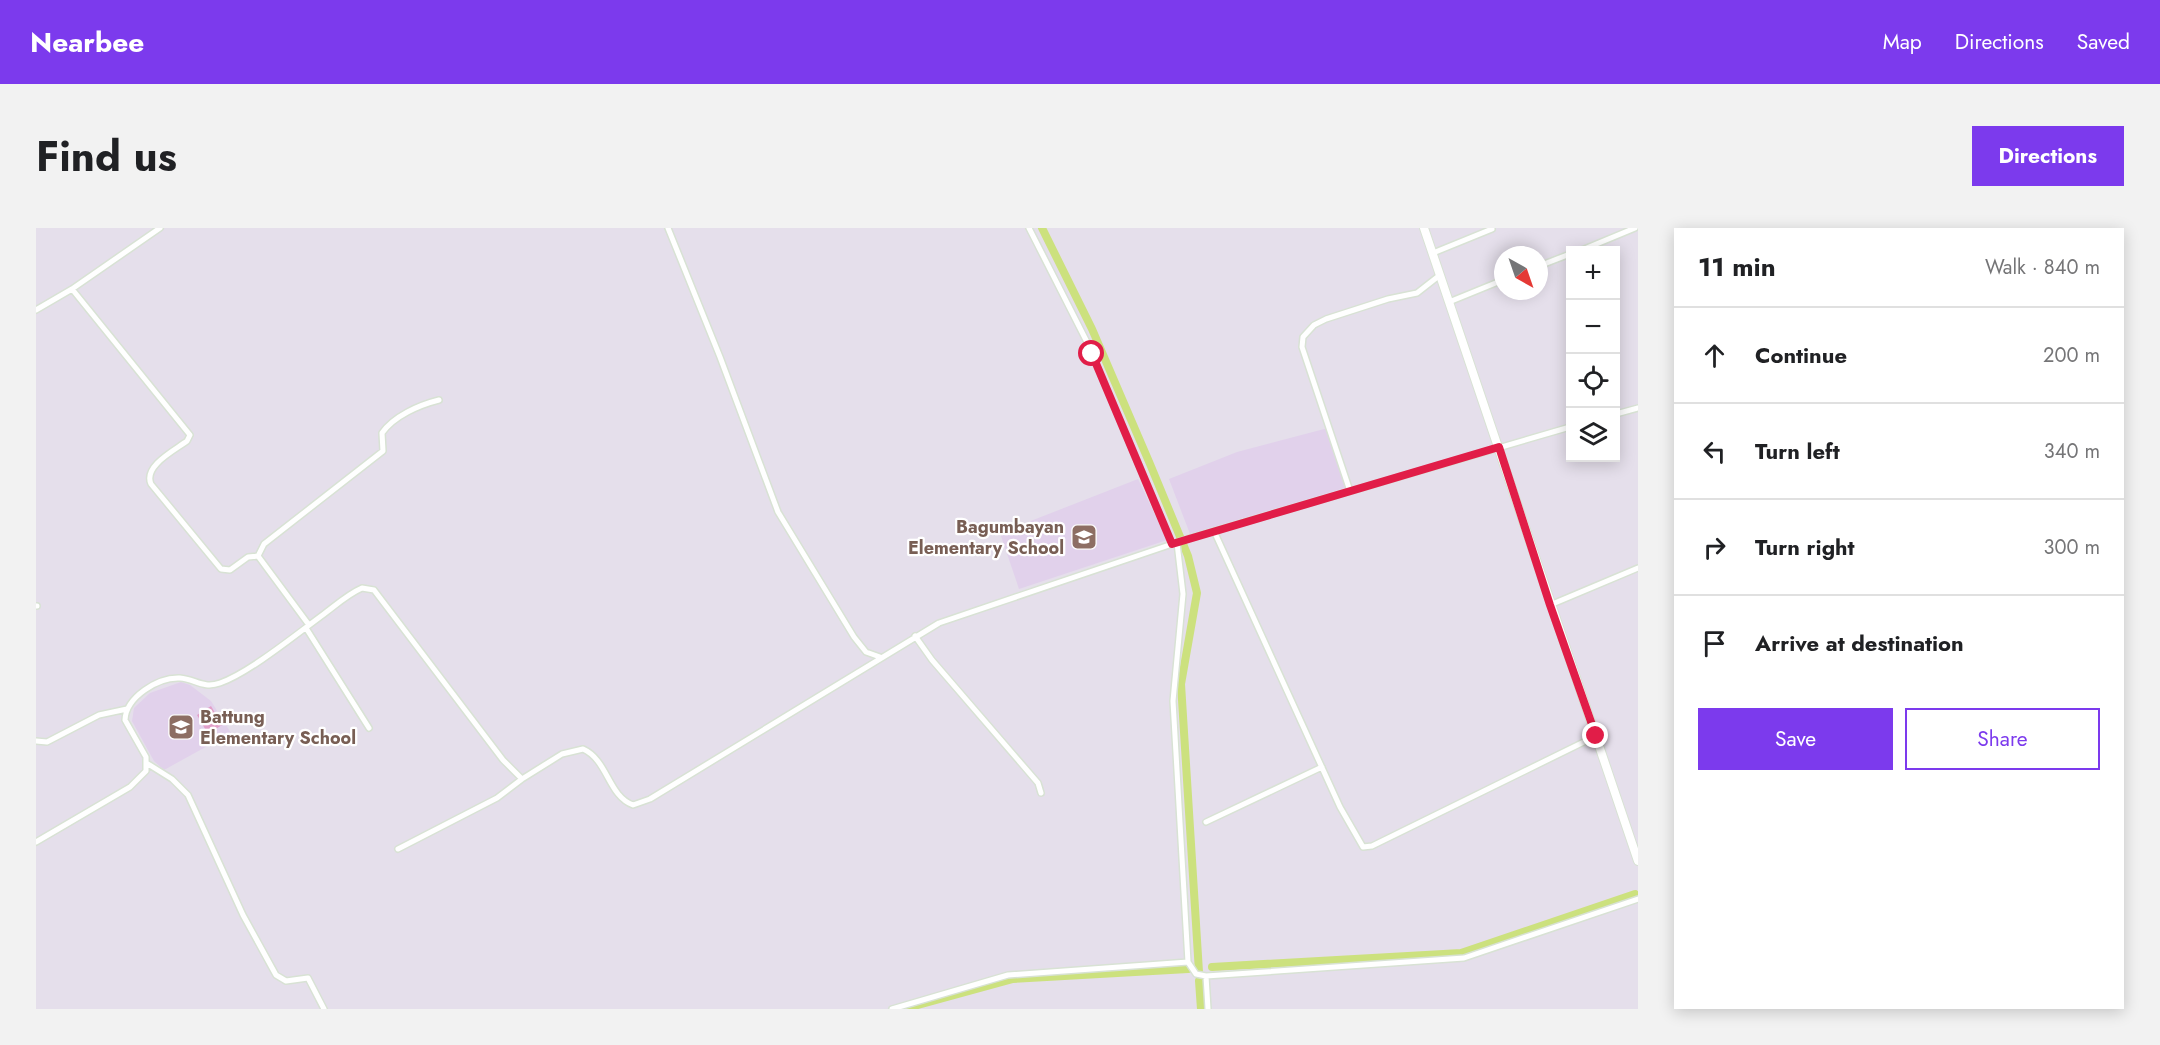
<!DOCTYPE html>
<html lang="en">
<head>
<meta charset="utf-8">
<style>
  :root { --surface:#fff; --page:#f2f2f2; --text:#202124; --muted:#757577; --line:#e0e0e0; --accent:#7c3aed }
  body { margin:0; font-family:Jost,sans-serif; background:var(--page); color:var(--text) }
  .controls { position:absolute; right:18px; top:18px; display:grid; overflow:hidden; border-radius:0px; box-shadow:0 3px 15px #0003 }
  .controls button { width:54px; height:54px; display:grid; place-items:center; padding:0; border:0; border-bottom:2px solid var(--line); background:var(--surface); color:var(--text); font:30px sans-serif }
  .compass { position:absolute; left:1458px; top:18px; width:54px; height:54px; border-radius:50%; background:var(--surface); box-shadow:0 3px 15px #0003; rotate:140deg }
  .stop { position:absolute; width:18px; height:18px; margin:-14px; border:4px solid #e11d48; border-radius:50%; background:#fff }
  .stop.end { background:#e11d48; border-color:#fff; box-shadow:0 2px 6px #0008 }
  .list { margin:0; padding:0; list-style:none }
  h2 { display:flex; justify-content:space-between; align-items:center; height:78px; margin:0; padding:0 24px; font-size:26px }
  h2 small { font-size:20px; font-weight:400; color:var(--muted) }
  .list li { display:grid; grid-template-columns:39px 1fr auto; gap:18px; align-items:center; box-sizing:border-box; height:96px; padding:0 24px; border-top:2px solid var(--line) }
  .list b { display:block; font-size:22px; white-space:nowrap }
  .list em { font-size:20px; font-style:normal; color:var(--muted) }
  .actions { display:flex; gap:12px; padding:18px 24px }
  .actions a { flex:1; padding:14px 0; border:2px solid var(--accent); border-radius:0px; text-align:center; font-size:21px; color:var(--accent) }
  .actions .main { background:var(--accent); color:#fff }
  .icon { flex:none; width:33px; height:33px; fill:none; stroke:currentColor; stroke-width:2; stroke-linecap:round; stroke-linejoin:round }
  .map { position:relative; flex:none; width:1602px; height:781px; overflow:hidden; border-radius:0px }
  header { display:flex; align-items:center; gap:36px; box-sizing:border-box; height:84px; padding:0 30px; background:var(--accent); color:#fff }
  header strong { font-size:28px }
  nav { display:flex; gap:33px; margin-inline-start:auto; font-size:21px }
  .intro { display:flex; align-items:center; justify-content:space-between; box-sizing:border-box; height:144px; padding:0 36px }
  h1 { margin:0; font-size:42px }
  .button { padding:15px 27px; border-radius:0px; background:var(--accent); color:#fff; font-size:21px; font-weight:700 }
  main { display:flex; gap:36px; padding:0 36px }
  aside { flex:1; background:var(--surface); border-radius:0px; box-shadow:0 3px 15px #0003 }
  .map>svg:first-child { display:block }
  .education { fill:#e1d1eb }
  .pitch { fill:#e29fc9 }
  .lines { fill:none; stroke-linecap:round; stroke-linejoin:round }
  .canal { stroke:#cce17e; stroke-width:8 }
  .minor-casing { stroke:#d8e2d4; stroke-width:8 }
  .secondary-casing { stroke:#d8e2d4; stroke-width:10 }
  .minor { stroke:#fff; stroke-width:5 }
  .secondary { stroke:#fff; stroke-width:8 }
  .route { stroke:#e11d48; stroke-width:8 }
  .labels { text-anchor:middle; stroke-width:4.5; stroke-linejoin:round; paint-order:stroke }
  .education-label { font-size:18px; font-weight:bold; fill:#785e54; stroke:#fff; text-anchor:end }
</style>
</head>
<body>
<header>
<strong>Nearbee</strong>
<nav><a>Map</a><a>Directions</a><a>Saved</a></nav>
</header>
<div class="intro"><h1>Find us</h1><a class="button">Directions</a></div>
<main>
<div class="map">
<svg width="1602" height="781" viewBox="0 0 1602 781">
  <rect width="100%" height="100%" fill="#e5dfeb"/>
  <path class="education" d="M1292 200 1312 259 1154 306 1133 251 1201 224Z
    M1102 251 1131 312 983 361 964 305Z
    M145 454 154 457 175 473 195 505 128 542 118 533 96 493 98 480 114 465Z"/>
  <path class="pitch" d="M175 478 186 497 172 506 161 487Z"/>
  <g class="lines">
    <path class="canal" d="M1006 0 1056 101 1114 236 1152 328 1161 365 1145 456 1163 744
      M1176 739 1425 725 1599 666
      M1163 753 1165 781
      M867 781 977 751 1152 741"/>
    <g class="minor-casing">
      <path id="minor" d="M632 0 684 129 742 284 818 409 830 424 844 429
        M993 0 1052 116 1136 316
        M1546 22 1599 0
        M1397 25 1456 1
        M1503 38 1534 26
        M36 61 124 0
        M1413 74 1467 52
        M0 82 36 61 154 207 151 213C139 222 107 238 115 256L185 341 194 342 212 329 222 328 273 397
        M1580 186 1602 180
        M1314 263 1266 119 1267 109 1278 97 1290 91 1352 71 1381 65 1404 47
        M1178 303 1304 579 1327 619 1336 618 1560 508
        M1141 315 1147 366 1137 473 1152 734
        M222 328 228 316 347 223 346 205C358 188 383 177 403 172
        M1514 377 1602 340
        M0 378H1
        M270 400 333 500
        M879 408 896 432 1002 555 1005 565
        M0 513 11 514 63 487 91 481
        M112 536 136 551 152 567 207 687 240 747 250 753 272 750 288 781
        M1170 594 1286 539
        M0 614 94 559 110 543V529L89 492C90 469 122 449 144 450 159 451 167 461 184 455 213 445 262 405 288 386 300 377 312 366 326 360L338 362 467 532 486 551 526 526 547 521C572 532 572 568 597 577L614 571 903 395 1154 310 1534 199
        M362 621 461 570 486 551
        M1170 748 1172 781
        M856 781 972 747 1152 734 1160 746 1170 748 1428 730 1602 671"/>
    </g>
    <g class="secondary-casing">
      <path id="secondary" d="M1388 0 1602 633"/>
    </g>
    <use href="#minor" class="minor"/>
    <use href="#secondary" class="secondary"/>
  </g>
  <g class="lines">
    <path class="route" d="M1056 126 1136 316 1463 219 1514 377 1560 508"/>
  </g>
  <defs>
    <g id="school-square" transform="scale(1.35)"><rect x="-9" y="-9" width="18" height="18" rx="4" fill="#8d6e63" stroke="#fff"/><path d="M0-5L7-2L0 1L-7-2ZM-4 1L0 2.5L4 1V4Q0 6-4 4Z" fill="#fff"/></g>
  </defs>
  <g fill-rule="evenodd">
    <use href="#school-square" x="1048" y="309"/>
    <use href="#school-square" x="145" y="499"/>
  </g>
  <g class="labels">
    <g class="education-label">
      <text x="1028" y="305">Bagumbayan<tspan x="1028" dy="21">Elementary School</tspan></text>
      <text x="164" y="495" text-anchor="start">Battung<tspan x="164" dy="21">Elementary School</tspan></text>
    </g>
  </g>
</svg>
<div class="controls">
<button>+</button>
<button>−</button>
<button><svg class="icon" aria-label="locate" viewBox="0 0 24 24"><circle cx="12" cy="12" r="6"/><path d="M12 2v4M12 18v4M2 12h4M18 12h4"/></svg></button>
<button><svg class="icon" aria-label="layers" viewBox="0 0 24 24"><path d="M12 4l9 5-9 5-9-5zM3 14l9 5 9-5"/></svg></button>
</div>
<svg class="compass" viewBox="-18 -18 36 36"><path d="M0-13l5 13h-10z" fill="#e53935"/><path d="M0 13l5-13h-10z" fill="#757577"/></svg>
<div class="stop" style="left:1056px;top:126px"></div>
<div class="stop end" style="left:1560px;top:508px"></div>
</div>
<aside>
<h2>11 min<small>Walk · 840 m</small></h2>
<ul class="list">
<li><svg class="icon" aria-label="ahead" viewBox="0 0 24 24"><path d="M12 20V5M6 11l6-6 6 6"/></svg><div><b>Continue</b></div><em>200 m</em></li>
<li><svg class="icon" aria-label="left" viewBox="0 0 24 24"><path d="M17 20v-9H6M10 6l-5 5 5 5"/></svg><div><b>Turn left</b></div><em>340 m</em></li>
<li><svg class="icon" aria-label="right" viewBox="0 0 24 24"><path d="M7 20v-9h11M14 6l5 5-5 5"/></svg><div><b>Turn right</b></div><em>300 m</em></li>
<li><svg class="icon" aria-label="arrive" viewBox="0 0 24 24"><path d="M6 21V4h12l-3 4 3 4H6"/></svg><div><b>Arrive at destination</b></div></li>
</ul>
<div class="actions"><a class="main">Save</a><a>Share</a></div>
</aside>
</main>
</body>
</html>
